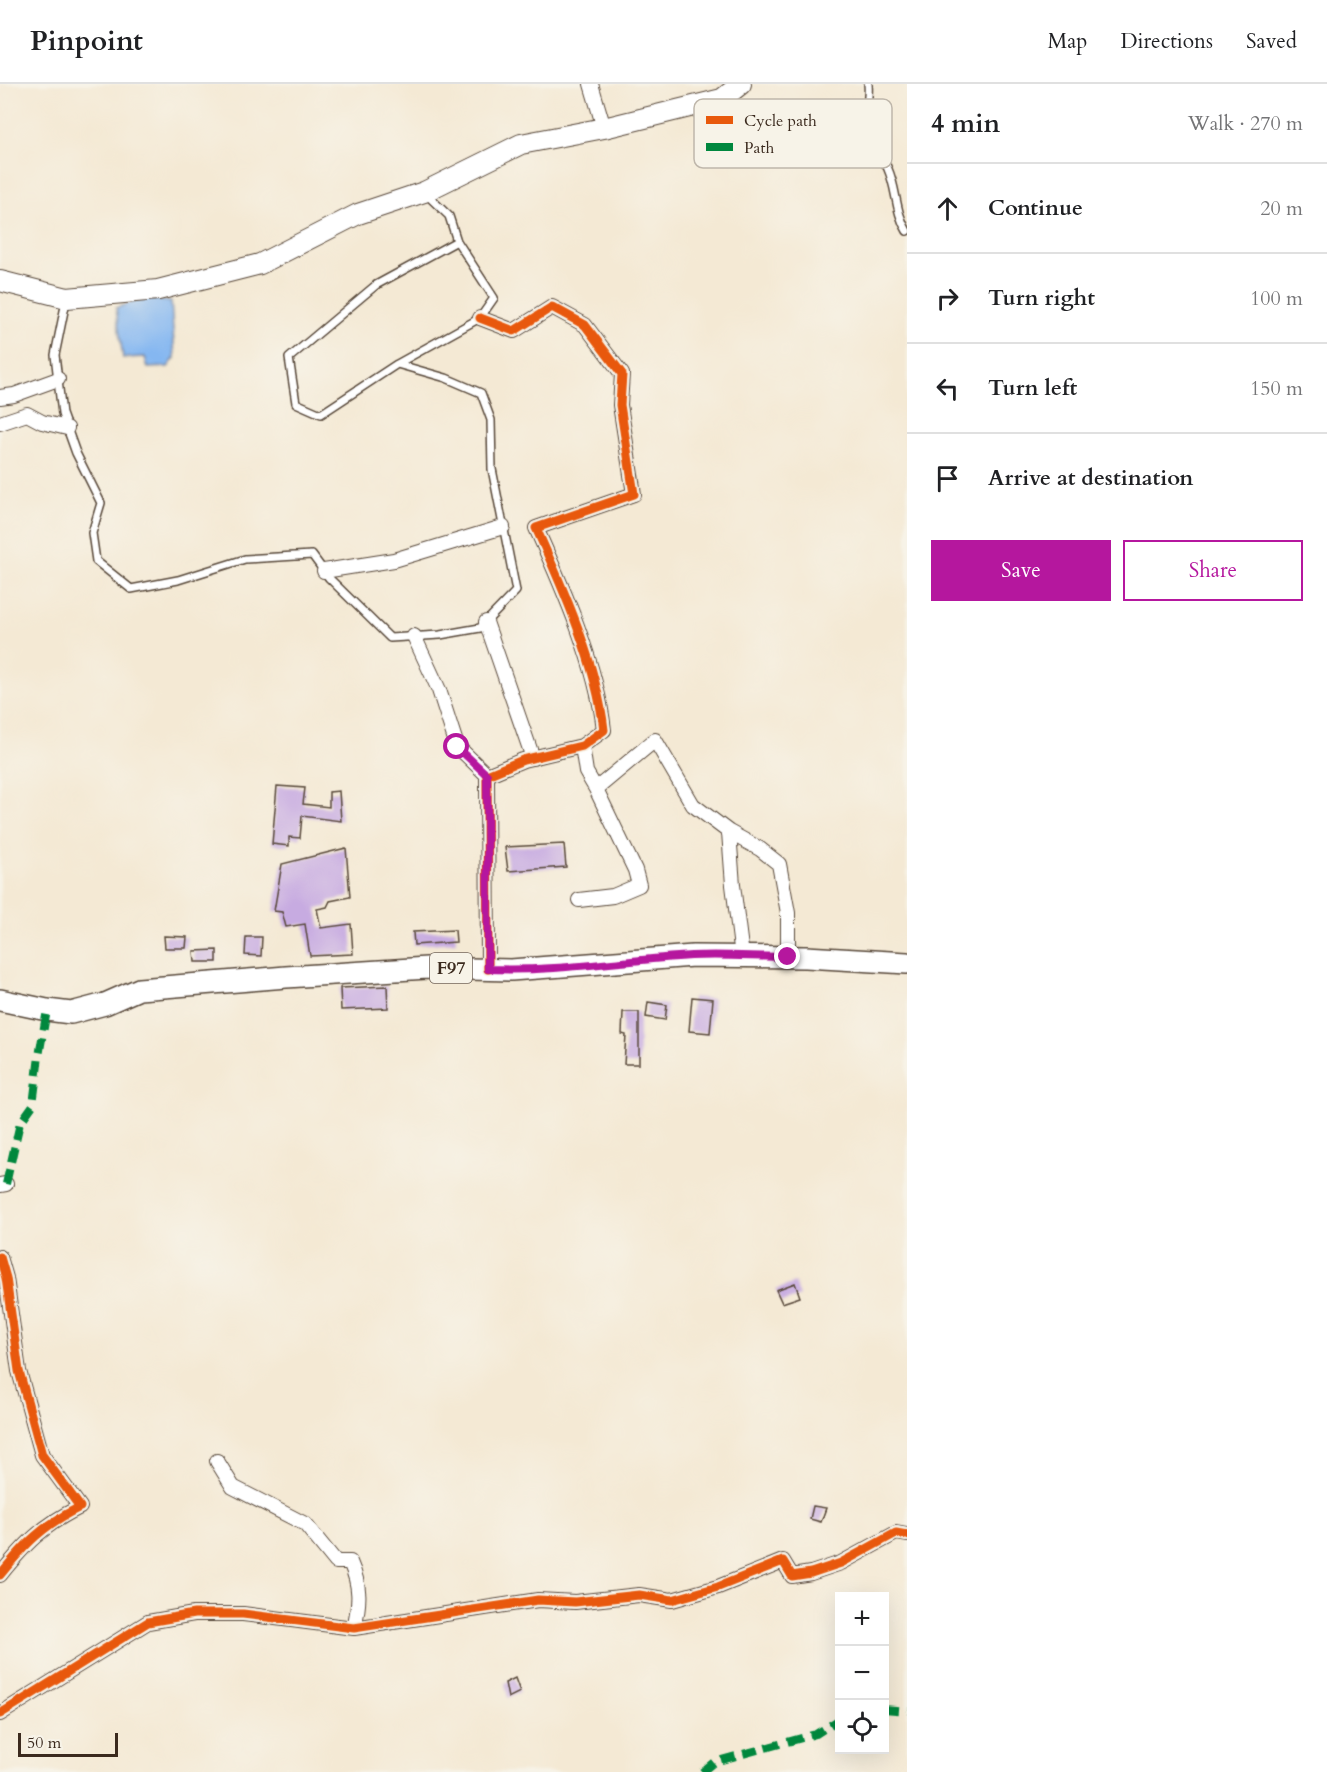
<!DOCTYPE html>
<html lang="en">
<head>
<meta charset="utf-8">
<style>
  :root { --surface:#fff; --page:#f6f6f6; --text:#202124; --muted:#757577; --line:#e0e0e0; --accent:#b5179e }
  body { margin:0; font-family:Cardo,serif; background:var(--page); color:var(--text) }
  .controls { position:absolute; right:18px; bottom:18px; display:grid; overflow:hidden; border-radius:0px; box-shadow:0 6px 24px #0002 }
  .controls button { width:54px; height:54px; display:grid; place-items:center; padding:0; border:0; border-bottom:2px solid var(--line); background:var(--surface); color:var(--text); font:30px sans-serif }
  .scale { position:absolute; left:18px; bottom:15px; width:100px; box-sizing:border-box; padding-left:6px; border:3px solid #3b2a1e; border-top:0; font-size:16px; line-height:21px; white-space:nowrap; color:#3b2a1e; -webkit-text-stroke:4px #f7f3e8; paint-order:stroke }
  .stop { position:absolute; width:18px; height:18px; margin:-14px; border:4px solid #b5179e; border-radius:50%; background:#fff }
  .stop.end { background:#b5179e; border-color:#fff; box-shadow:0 2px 6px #0008 }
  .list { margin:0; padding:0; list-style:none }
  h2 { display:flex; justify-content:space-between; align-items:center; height:78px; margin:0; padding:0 24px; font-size:26px }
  h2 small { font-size:20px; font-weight:400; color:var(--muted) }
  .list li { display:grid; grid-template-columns:39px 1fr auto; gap:18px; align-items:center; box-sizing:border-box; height:90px; padding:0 24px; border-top:2px solid var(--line) }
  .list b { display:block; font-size:22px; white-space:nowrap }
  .list em { font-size:20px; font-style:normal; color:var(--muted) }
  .actions { display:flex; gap:12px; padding:18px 24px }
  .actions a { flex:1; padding:14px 0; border:2px solid var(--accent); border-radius:0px; text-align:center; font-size:21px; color:var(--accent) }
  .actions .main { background:var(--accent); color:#fff }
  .icon { flex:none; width:33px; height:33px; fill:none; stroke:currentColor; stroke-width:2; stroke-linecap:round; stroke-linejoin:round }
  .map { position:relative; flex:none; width:907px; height:1688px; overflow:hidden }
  header { display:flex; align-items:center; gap:36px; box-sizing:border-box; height:84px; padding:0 30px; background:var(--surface); border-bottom:2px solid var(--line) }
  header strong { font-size:28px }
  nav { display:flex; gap:33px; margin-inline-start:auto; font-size:21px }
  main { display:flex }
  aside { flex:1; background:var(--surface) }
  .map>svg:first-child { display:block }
  .water { fill:#85b7f1; stroke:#607088; stroke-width:1.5 }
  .building { fill:#c7abe1 }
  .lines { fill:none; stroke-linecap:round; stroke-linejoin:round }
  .lane-casing { stroke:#574739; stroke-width:10 }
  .street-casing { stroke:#574739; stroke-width:16 }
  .secondary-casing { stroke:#574739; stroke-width:22 }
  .primary-casing { stroke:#574739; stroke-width:24 }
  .lane { stroke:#fff; stroke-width:7 }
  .street { stroke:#fff; stroke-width:14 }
  .secondary { stroke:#fff; stroke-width:20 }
  .primary { stroke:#fff; stroke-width:21 }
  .quiet { stroke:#00873e; stroke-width:8; stroke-dasharray:15 8; stroke-linecap:butt }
  .cycleway-casing { stroke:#f7f3e8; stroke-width:13 }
  .cycleway { stroke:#e8590c; stroke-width:9 }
  .route { stroke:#b5179e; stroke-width:8 }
  .labels { text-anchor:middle; stroke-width:5; stroke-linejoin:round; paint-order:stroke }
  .shield { fill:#f7f3e8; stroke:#73665b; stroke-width:1.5 }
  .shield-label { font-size:18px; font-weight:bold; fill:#3b2a1e }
  .key { fill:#f7f3e8; stroke:#bfb7ab; stroke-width:1.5 }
  .key-label { font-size:16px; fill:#3b2a1e }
</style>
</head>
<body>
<header>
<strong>Pinpoint</strong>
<nav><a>Map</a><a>Directions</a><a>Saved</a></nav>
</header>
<main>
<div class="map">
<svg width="907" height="1688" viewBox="0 0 907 1688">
  <rect width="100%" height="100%" fill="#f7f3e8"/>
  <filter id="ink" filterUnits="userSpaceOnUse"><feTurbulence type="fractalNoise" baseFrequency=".0167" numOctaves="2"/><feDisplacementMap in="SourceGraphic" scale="12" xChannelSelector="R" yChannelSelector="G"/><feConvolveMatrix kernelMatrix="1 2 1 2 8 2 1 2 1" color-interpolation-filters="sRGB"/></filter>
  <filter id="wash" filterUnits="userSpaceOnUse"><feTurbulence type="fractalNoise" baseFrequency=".008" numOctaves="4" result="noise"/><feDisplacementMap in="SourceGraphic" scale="24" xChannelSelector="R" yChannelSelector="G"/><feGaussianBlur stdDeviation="1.35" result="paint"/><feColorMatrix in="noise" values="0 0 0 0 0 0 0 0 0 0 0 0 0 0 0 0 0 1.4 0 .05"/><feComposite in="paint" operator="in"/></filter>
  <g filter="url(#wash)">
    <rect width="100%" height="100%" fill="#f4e9d4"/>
    <path class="water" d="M144 214 171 218 175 274 168 283 148 284 145 273 123 274 116 224Z"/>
    <g id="blocks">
      <path class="building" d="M277 702 305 704 303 720 329 723V708L339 707 341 737 302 732 300 754 289 753V762L272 760Z
        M564 760 566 783 508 787 505 763Z
        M346 764 350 813 330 817 327 823 317 825 321 844 351 840 353 870 310 872 305 840 286 843 282 828 274 827 282 780Z
        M455 846 456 858 414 861 413 848Z
        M164 852 187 853 186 864H165Z
        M246 853H262L261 872 245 871Z
        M217 866V878H195L194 867Z
        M387 902 388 924 341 926 340 904Z
        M692 913 713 915 710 949 689 947Z
        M648 918 667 921 665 936 646 933Z
        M623 928H639V980H624L626 951 622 950Z
        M795 1199 800 1213 782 1219 776 1206Z
        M813 1422 826 1424 821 1438 810 1435Z
        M515 1594 520 1608 508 1614 505 1599Z"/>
    </g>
  </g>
  <g filter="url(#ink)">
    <use href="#blocks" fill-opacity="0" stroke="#574739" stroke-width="1.5"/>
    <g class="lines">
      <g class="lane-casing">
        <path id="lane" d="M868 0C870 17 863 34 865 51 866 65 884 73 888 85 897 105 895 128 907 147
          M426 110 449 132 457 157 494 214 480 234 397 280 321 330 296 319 289 274 376 201 457 157
          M66 217 55 271 62 330 76 369 101 419 92 449 96 477 131 505 178 496 245 475 312 471 329 494 390 554 440 551 480 544 516 507 492 385 491 336 481 309 446 294 397 280"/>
      </g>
      <g class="street-casing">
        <path id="street" d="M591 0 604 44
          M480 234 514 247 552 223 585 241 622 290 620 321 634 410 536 444C563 504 597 581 604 646L582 662 523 676 487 691 488 885
          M0 313 14 311 58 295
          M0 339 27 330 42 338 67 344
          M324 487 394 476 503 443
          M486 538 533 674
          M414 552 439 606 457 662 487 691
          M582 662 586 688 596 705
          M579 816 613 812 639 801 635 786 596 705 655 656 693 721 729 748
          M742 872 733 801 729 748 760 765 779 780 788 829V873
          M0 1101 6 1100
          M0 1173 6 1194 19 1287 42 1371 80 1423C43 1441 25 1460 0 1491
          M217 1377 233 1403 305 1440 336 1478H350C361 1503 360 1518 354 1544
          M0 1630 148 1538 194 1530H243L354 1544 538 1516 575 1518 639 1511 672 1516 718 1503 783 1477 792 1492 811 1489 841 1479 896 1449 907 1451"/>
      </g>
      <g class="secondary-casing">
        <path id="secondary" d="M0 197 67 214 158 206 260 180 358 130 424 108 521 60 604 44 722 15 741 0"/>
      </g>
      <g class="primary-casing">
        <path id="primary" d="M0 916 47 926 71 929 105 920 139 905 286 893 427 884 511 886 693 872 806 873 907 879"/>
      </g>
      <use href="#lane" class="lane"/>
      <use href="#street" class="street"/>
      <use href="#secondary" class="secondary"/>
      <use href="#primary" class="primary"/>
      <path class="quiet" d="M6 1100 20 1039 33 1021 39 972 47 926
        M884 1625 907 1627
        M702 1688 714 1678 816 1650 840 1635"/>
      <g class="cycleway-casing">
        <path id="cycleway" d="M480 234 514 247 552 223 585 241 622 290 620 321 634 410 536 444C563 504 597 581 604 646L582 662 523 676 487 691 488 885
          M0 1173 6 1194 19 1287 42 1371 80 1423C43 1441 25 1460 0 1491
          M0 1630 148 1538 194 1530H243L354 1544 538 1516 575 1518 639 1511 672 1516 718 1503 783 1477 792 1492 811 1489 841 1479 896 1449 907 1451"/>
      </g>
      <use href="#cycleway" class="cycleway"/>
    </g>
  </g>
  <g class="lines" filter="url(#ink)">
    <path class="route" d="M457 663 487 691 488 885C556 888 623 876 691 872 723 870 755 873 788 873"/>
  </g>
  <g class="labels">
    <rect class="shield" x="430" y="869" width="42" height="30" rx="4.5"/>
    <g class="shield-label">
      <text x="451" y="890">F97</text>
    </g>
  </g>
  <rect x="694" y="15" width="198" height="69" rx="9" class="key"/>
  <rect x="706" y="32" width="27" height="8" fill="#e8590c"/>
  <rect x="706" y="59" width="27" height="8" fill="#00873e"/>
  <g class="key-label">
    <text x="744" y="42">Cycle path</text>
    <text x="744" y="69">Path</text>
  </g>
</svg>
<div class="controls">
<button>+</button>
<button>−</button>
<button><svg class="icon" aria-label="locate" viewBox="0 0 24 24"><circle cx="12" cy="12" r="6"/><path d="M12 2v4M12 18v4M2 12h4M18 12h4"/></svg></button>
</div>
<div class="scale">50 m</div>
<div class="stop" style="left:457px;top:663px"></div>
<div class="stop end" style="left:788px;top:873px"></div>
</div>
<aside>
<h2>4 min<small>Walk · 270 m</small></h2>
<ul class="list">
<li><svg class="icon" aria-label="ahead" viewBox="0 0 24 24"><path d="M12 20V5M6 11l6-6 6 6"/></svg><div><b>Continue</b></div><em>20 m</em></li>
<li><svg class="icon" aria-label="right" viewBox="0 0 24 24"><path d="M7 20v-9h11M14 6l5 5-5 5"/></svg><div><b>Turn right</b></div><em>100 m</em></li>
<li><svg class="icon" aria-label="left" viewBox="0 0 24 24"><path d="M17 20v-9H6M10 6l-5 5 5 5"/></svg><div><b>Turn left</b></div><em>150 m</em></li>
<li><svg class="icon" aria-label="arrive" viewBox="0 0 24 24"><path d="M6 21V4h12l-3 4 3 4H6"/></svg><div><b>Arrive at destination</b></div></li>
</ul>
<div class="actions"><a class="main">Save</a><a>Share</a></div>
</aside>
</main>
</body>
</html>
